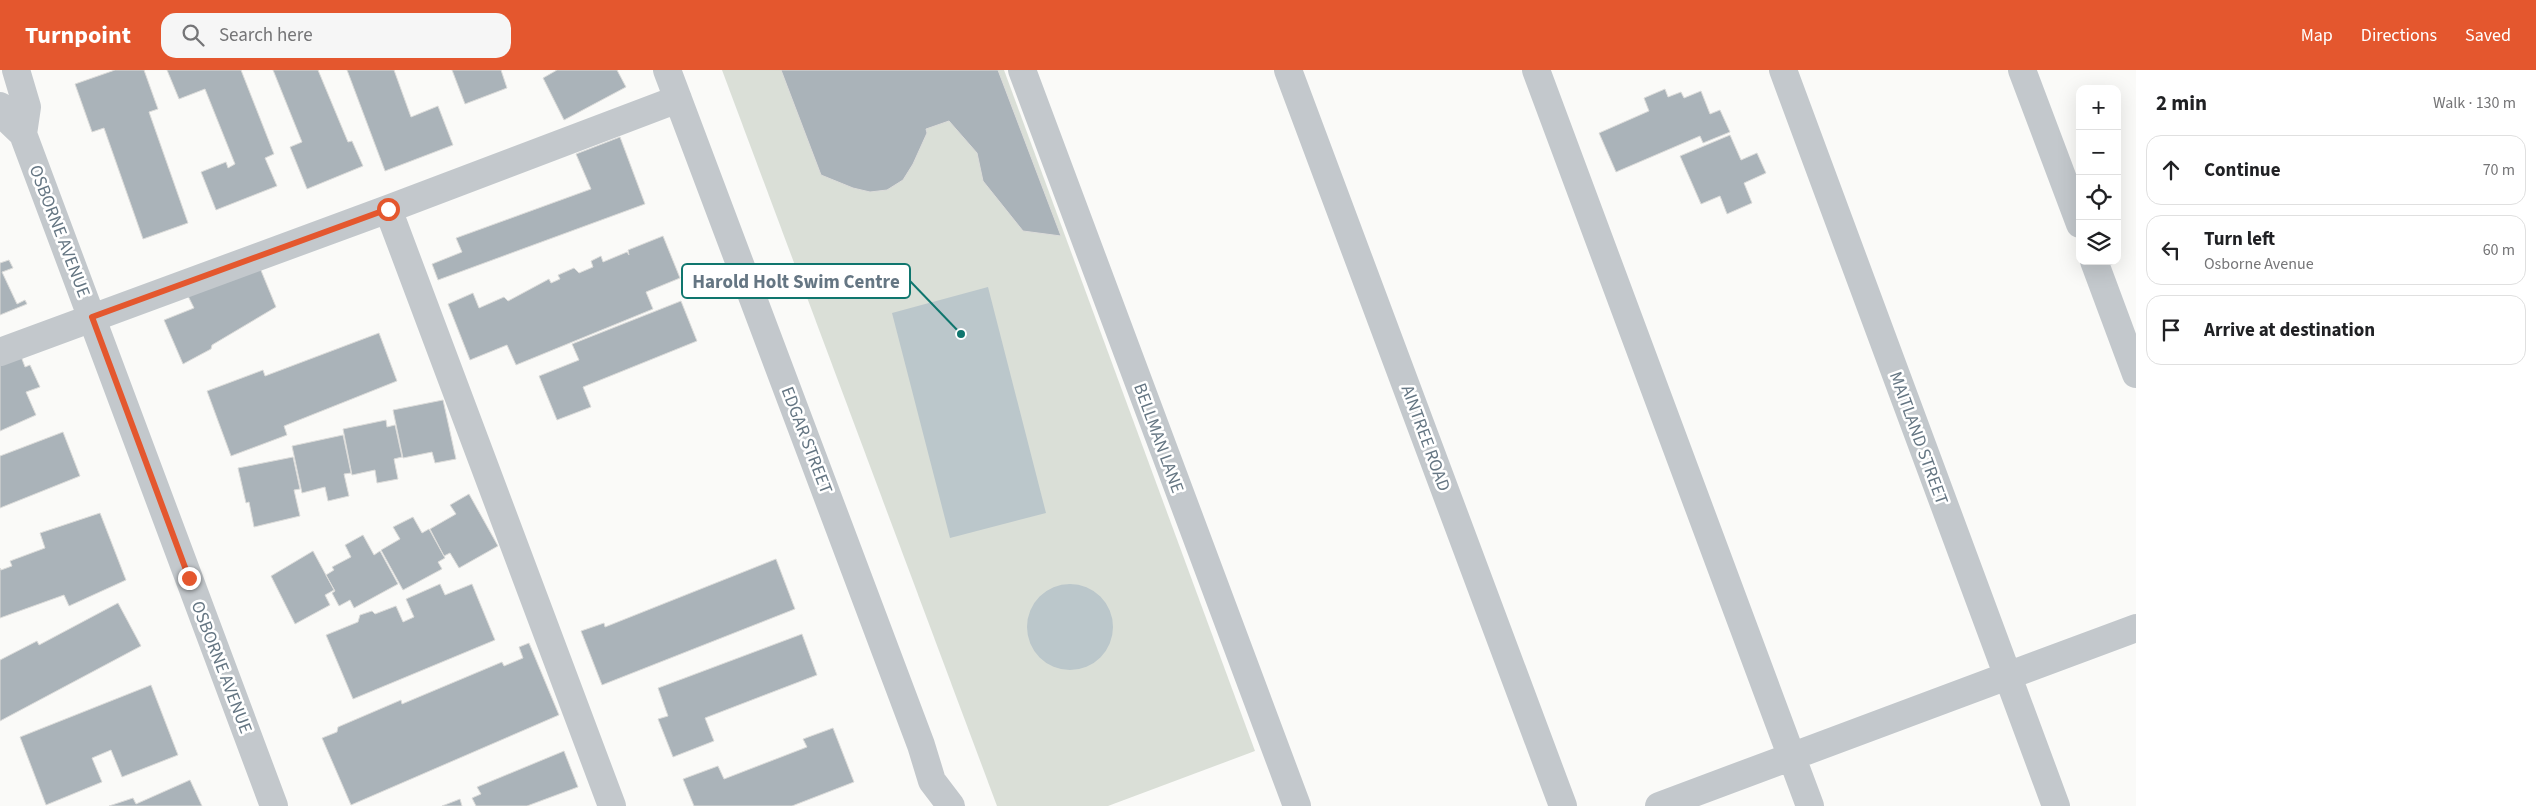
<!DOCTYPE html>
<html lang="en">
<head>
<meta charset="utf-8">
<style>
  :root { --surface:#fff; --page:#f6f6f6; --text:#202124; --muted:#757577; --line:#e0e0e0; --accent:#e4572e }
  body { margin:0; font-family:"Source Sans 3",sans-serif; background:var(--page); color:var(--text) }
  .controls { position:absolute; right:15px; top:15px; display:grid; overflow:hidden; border-radius:10px; box-shadow:0 5px 20px #0002 }
  .controls button { width:45px; height:45px; display:grid; place-items:center; padding:0; border:0; border-bottom:1px solid var(--line); background:var(--surface); color:var(--text); font:25px sans-serif }
  .stop { position:absolute; width:15px; height:15px; margin:-11px; border:4px solid #e4572e; border-radius:50%; background:#fff }
  .stop.end { background:#e4572e; border-color:#fff; box-shadow:0 1px 5px #0008 }
  .list { margin:0; padding:0; list-style:none }
  h2 { display:flex; justify-content:space-between; align-items:center; height:65px; margin:0; padding:0 20px; font-size:21px }
  h2 small { font-size:16px; font-weight:400; color:var(--muted) }
  .list li { display:grid; grid-template-columns:32px 1fr auto; gap:15px; align-items:center; box-sizing:border-box; height:70px; margin:0 10px 10px; padding:0 10px; border:1px solid var(--line); border-radius:15px }
  .list b { display:block; font-size:19px; white-space:nowrap }
  .list p { margin:0; font-size:16px; white-space:nowrap; color:var(--muted) }
  .list em { font-size:16px; font-style:normal; color:var(--muted) }
  .icon { flex:none; width:28px; height:28px; fill:none; stroke:currentColor; stroke-width:2; stroke-linecap:round; stroke-linejoin:round }
  .map { position:relative; flex:none; width:2136px; height:736px; overflow:hidden }
  header { display:flex; align-items:center; gap:30px; box-sizing:border-box; height:70px; padding:0 25px; background:var(--accent); color:#fff }
  header strong { font-size:24px }
  nav { display:flex; gap:28px; margin-inline-start:auto; font-size:18px }
  .search { width:350px; height:45px; background:var(--page); display:flex; align-items:center; gap:12px; box-sizing:border-box; padding:0 18px; border-radius:15px; color:var(--muted); font-size:19px }
  main { display:flex }
  aside { flex:1; background:var(--surface) }
  .map>svg:first-child { display:block }
  .green { fill:#dadfd7 }
  .water { fill:#bbc7cb }
  .building { fill:#aab3b9; stroke:#dcdcda }
  .lines { fill:none; stroke-linecap:round; stroke-linejoin:round }
  .minor { stroke:#c3c8cc; stroke-width:28 }
  .route { stroke:#e4572e; stroke-width:6 }
  .labels { text-anchor:middle; stroke-width:5; stroke-linejoin:round; paint-order:stroke }
  .street-label { font-size:18px; fill:#657683; stroke:#fff }
  .leader { fill:none; stroke:#0f766e; stroke-width:2 }
  .callout-dot { fill:#0f766e; stroke:#fff; stroke-width:2 }
  .callout { fill:#fff; stroke:#0f766e; stroke-width:2 }
  .callout-label { font-size:19px; text-anchor:middle; font-weight:bold; fill:#657683 }
</style>
</head>
<body>
<header>
<strong>Turnpoint</strong>
<div class="search"><svg class="icon" aria-label="search" viewBox="0 0 24 24"><circle cx="10" cy="10" r="6"/><path d="M15 15l6 6"/></svg>Search here</div>
<nav><a>Map</a><a>Directions</a><a>Saved</a></nav>
</header>
<main>
<div class="map">
<svg width="2136" height="736" viewBox="0 0 2136 736">
  <rect width="100%" height="100%" fill="#fafaf8"/>
  <path class="green" d="M722 0H1004L1255 681 1108 736H997Z"/>
  <path class="water" d="M988 217 1046 443 950 468 892 243Z
    M1027 557a43 43 0 1 1 86 0a43 43 0 1 1-86 0Z"/>
  <path class="building" d="M115 0H144L158 39 149 42 188 153 143 169 104 58 92 62 75 14Z
    M167 0H241L274 84 265 88 277 116 216 140 201 102 226 92 228 98 235 94 205 19 179 29Z
    M273 0H318L348 72 352 71 363 96 307 119 290 77 302 72Z
    M347 0H394L411 47 438 36 453 75 385 101Z
    M452 0H501L507 18 465 34Z
    M557 0H617L626 17 564 50 543 8Z
    M781 0H998L1061 166 1023 161 983 111 977 83 949 51 926 59 927 63 913 94 903 110 887 120 870 122 853 118 821 105Z
    M1665 19 1668 27 1681 22 1684 28 1701 21 1710 44 1720 40 1730 62 1703 73 1700 66 1616 102 1599 63 1649 41 1644 28Z
    M1730 65 1741 90 1757 83 1766 103 1744 113 1752 133 1727 144 1720 126 1701 134 1680 86Z
    M620 67 645 134 438 210 432 194 462 182 456 168 591 119 576 84Z
    M663 166 680 208 646 222 653 239 516 295 507 275 470 290 448 234 473 223 479 238 504 227 508 231 549 209 551 213 560 209 558 205 574 198 579 203 593 197 591 191 601 186 603 192 627 182 629 185 628 180Z
    M9 190 13 198 2 202 17 234 25 230 27 234 0 245V193Z
    M260 198 276 237 212 275 211 279 183 294 164 250 194 238 188 226Z
    M681 231 697 271 583 317 591 337 557 350 539 306 579 290 572 274Z
    M379 263 397 311 284 356 287 365 231 386 207 321 263 300 265 306Z
    M19 281 25 297 30 295 40 317 26 322 36 345 0 361V289Z
    M443 330 456 389 435 393 432 382 403 388 393 340Z
    M386 350 387 357 395 355 402 387 394 389 398 409 377 413 375 400 352 405 343 359Z
    M63 362 80 406 0 438V386Z
    M343 365 351 403 344 404 349 426 328 431 325 417 302 423 292 376Z
    M293 387 300 419 294 420 300 446 254 457 249 432 246 433 238 398Z
    M469 424 498 476 459 498 450 483 444 486 430 459 456 444 450 435Z
    M100 443 126 510 69 536 64 525 0 548V498L1 500 12 496 10 491 45 478 40 463Z
    M413 447 422 463 429 459 445 488 438 492 442 499 403 520 381 480 400 469 393 457Z
    M363 465 374 485 380 481 398 514 354 538 350 530 339 536 332 523 335 521 326 505 334 500 332 497 351 487 345 475Z
    M313 481 334 520 325 525 330 535 295 554 271 506Z
    M776 489 795 539 602 615 581 561 604 553 605 557Z
    M440 514 445 525 472 514 495 570 353 629 326 565 358 552 360 545 372 541 375 544 396 536 403 552 414 547 406 529Z
    M118 533 141 576 0 651V590L37 571 39 575Z
    M802 564 817 605 705 648 714 671 673 687 658 649 668 646 658 618Z
    M529 573 559 645 351 735 322 668 337 662 338 657 401 630 402 634 502 592 504 596 523 588 519 577Z
    M151 615 178 685 122 707 111 680 92 688 102 712 46 735 20 667Z
    M833 658 854 712 792 736H694L683 709 718 696 724 709 807 677 803 669Z
    M564 681 578 717 527 736H476L472 728 481 724 477 717Z
    M190 710 202 736H109L133 728 136 734Z
    M460 729 462 736H442Z"/>
  <g class="lines">
    <path class="minor" d="M16 0 27 37 23 64
      M667 0 921 675 932 711 951 736
      M1022 0 1297 736
      M1288 0 1563 736
      M1536 0 1810 736
      M1783 0 2056 736
      M2022 0 2080 154
      M0 36 4 46 23 64 274 736
      M388 139 612 736
      M2094 191 2136 304
      M0 282 388 139 678 29
      M1659 736 2136 558"/>
  </g>
  <g class="lines">
    <path class="route" d="M189 508 92 247 388 139"/>
  </g>
  <g class="labels">
    <g class="street-label">
      <text transform="translate(60 161) rotate(69)" y="6">OSBORNE AVENUE</text>
      <text transform="translate(1159 368) rotate(70)" y="6">BELLMAN LANE</text>
      <text transform="translate(1426 368) rotate(70)" y="6">AINTREE ROAD</text>
      <text transform="translate(1919 368) rotate(70)" y="6">MAITLAND STREET</text>
      <text transform="translate(807 370) rotate(69)" y="6">EDGAR STREET</text>
      <text transform="translate(222 597) rotate(69)" y="6">OSBORNE AVENUE</text>
    </g>
  </g>
  <path class="leader" d="M961 264L910 211"/>
  <circle class="callout-dot" cx="961" cy="264" r="5"/>
  <rect class="callout" x="682" y="194" width="228" height="34" rx="5"/>
  <g class="callout-label">
    <text x="796" y="218">Harold Holt Swim Centre</text>
  </g>
</svg>
<div class="controls">
<button>+</button>
<button>−</button>
<button><svg class="icon" aria-label="locate" viewBox="0 0 24 24"><circle cx="12" cy="12" r="6"/><path d="M12 2v4M12 18v4M2 12h4M18 12h4"/></svg></button>
<button><svg class="icon" aria-label="layers" viewBox="0 0 24 24"><path d="M12 4l9 5-9 5-9-5zM3 14l9 5 9-5"/></svg></button>
</div>
<div class="stop" style="left:388px;top:139px"></div>
<div class="stop end" style="left:189px;top:508px"></div>
</div>
<aside>
<h2>2 min<small>Walk · 130 m</small></h2>
<ul class="list">
<li><svg class="icon" aria-label="ahead" viewBox="0 0 24 24"><path d="M12 20V5M6 11l6-6 6 6"/></svg><div><b>Continue</b></div><em>70 m</em></li>
<li><svg class="icon" aria-label="left" viewBox="0 0 24 24"><path d="M17 20v-9H6M10 6l-5 5 5 5"/></svg><div><b>Turn left</b><p>Osborne Avenue</p></div><em>60 m</em></li>
<li><svg class="icon" aria-label="arrive" viewBox="0 0 24 24"><path d="M6 21V4h12l-3 4 3 4H6"/></svg><div><b>Arrive at destination</b></div></li>
</ul>
</aside>
</main>
</body>
</html>
